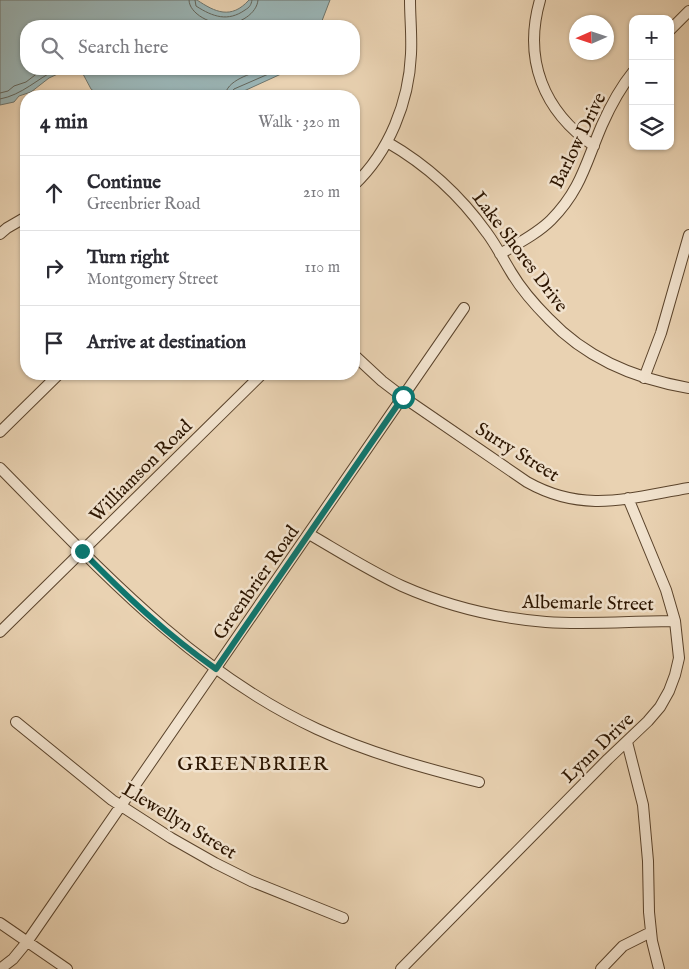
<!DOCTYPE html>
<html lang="en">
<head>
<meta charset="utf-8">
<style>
  :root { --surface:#fff; --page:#f7f7f7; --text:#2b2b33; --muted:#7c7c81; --line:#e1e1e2 }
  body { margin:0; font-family:"IM FELL English",serif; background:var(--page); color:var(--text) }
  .controls { position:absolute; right:15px; top:15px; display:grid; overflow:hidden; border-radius:10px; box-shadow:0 1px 4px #0004 }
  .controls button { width:45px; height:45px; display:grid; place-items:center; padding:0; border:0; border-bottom:1px solid var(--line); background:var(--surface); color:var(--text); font:25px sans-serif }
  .compass { position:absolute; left:569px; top:15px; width:45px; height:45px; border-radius:50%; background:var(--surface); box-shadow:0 1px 4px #0004; rotate:267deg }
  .stop { position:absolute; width:15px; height:15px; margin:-11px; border:4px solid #0f766e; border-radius:50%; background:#fff }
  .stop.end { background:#0f766e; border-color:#fff; box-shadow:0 1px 5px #0008 }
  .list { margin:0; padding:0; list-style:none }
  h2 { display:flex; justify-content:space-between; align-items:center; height:65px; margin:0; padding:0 20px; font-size:21px }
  h2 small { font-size:16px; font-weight:400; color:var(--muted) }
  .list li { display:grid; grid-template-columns:32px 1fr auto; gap:15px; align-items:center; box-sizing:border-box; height:75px; padding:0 20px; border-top:1px solid var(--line) }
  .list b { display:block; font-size:19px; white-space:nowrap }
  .list p { margin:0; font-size:16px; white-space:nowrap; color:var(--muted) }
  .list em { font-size:16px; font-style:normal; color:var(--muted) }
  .icon { flex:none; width:28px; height:28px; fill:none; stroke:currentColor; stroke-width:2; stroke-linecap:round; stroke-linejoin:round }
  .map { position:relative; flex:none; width:689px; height:969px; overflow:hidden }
  .search { position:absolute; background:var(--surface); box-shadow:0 1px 4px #0004; left:20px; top:20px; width:340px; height:55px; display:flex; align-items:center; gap:12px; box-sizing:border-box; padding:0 18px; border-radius:20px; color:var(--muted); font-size:19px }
  .panel { position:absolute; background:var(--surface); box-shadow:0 1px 4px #0004; left:20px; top:90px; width:340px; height:290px; border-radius:20px }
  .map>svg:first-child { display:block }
  .water { fill:#9ab5b6; stroke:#6e756d }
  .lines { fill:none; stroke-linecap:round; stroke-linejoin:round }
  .shore { stroke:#63655b; stroke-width:1 }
  .minor-casing { stroke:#5b442c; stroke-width:12 }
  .minor { stroke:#f1e2cd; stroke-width:10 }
  .route { stroke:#0f766e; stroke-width:6 }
  .labels { text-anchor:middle; stroke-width:5; stroke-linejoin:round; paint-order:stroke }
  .street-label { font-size:19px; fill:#2c1500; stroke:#f1e2cd }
  .neighbourhood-label { font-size:20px; letter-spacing:1px; fill:#2c1500; stroke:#f1e2cd }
</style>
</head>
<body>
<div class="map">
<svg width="689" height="969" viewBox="0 0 689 969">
  <rect width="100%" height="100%" fill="#e9d2b2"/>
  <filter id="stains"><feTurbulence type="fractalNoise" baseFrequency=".004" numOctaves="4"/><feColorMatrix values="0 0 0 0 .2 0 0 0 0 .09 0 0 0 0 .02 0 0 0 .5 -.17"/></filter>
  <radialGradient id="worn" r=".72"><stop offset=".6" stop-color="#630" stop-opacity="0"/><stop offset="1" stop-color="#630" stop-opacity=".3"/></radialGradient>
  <path class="water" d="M0 0H197C215 12 231 20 249 0H330L320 26H26V69H292L233 96H100L91 89 83 74 76 70 62 72 49 78 31 92 19 96 14 102 0 105Z"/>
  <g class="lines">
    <path class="shore" d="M189 0C189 14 212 25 226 24 239 24 257 14 258 0
      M195 0 196 6C213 17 228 22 245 10 250 7 251 5 252 0
      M0 93 8 91 14 86 26 82 43 69
      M225 96C226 80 251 74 264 69
      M231 96V93L234 89 280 69
      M0 99C22 95 37 79 57 69"/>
    <g class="minor-casing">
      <path id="minor" d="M540 0C523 59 543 111 594 146
        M670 30 689 11
        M387 142C427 165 460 195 487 233 496 245 503 259 511 272 521 289 535 305 549 319 586 358 636 379 689 388
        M354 185C389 152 409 102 411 54 412 36 410 18 410 0
        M0 234 7 228 26 217
        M500 254C517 244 537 234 551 220 581 190 586 162 602 125 610 107 620 88 633 72
        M354 355 382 381 403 397 527 482C584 514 629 498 689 488
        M644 378 661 333 689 235
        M0 432 59 374
        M0 468C97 566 190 670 317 729 369 753 424 768 479 782
        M309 534C340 552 370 571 402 586 447 606 497 618 546 622 589 625 633 621 675 621
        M0 632 262 374
        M16 722 112 800 171 838 215 863 251 881 343 918
        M627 742 643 805 648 861 649 912 652 941 659 969
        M0 923 67 969
        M0 969 13 959 27 942 464 308
        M401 969 608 759 648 721 660 707 669 691 675 675 679 658 675 621 666 590 628 498
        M601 969 623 946 651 932"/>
    </g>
    <use href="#minor" class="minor"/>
  </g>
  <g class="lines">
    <path class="route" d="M82 551C124 594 167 635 216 669L403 397"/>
  </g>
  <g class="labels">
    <g class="street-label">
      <text transform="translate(577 140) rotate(-64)" y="7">Barlow Drive</text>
      <text transform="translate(521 251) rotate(53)" y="7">Lake Shores Drive</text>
      <text transform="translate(518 451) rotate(32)" y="7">Surry Street</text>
      <text transform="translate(140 470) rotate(-45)" y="7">Williamson Road</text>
      <text transform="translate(255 582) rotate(-55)" y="7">Greenbrier Road</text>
      <text transform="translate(588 602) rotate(1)" y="7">Albemarle Street</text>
      <text transform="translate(597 747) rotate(-44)" y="7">Lynn Drive</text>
      <text transform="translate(180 820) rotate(31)" y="7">Llewellyn Street</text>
    </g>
    <g class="neighbourhood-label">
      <text x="253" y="770">GREENBRIER</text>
    </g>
  </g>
  <rect width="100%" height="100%" filter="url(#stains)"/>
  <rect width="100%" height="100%" fill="url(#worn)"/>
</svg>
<div class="controls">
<button>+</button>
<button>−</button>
<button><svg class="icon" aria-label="layers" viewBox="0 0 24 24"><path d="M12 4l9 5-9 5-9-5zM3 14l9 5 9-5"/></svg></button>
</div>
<svg class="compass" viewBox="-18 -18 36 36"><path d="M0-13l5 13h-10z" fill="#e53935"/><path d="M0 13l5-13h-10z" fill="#7c7c81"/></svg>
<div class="stop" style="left:403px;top:397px"></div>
<div class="stop end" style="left:82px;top:551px"></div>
<div class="search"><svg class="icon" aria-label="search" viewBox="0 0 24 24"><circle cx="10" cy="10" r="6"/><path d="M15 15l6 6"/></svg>Search here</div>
<section class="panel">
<h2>4 min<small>Walk · 320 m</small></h2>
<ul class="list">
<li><svg class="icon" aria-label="ahead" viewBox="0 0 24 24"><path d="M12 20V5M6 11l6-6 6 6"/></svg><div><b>Continue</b><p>Greenbrier Road</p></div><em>210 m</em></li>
<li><svg class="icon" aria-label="right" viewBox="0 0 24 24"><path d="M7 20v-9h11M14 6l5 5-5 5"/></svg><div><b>Turn right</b><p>Montgomery Street</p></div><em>110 m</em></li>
<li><svg class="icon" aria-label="arrive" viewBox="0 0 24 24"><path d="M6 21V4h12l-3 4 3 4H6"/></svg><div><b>Arrive at destination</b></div></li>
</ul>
</section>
</div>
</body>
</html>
